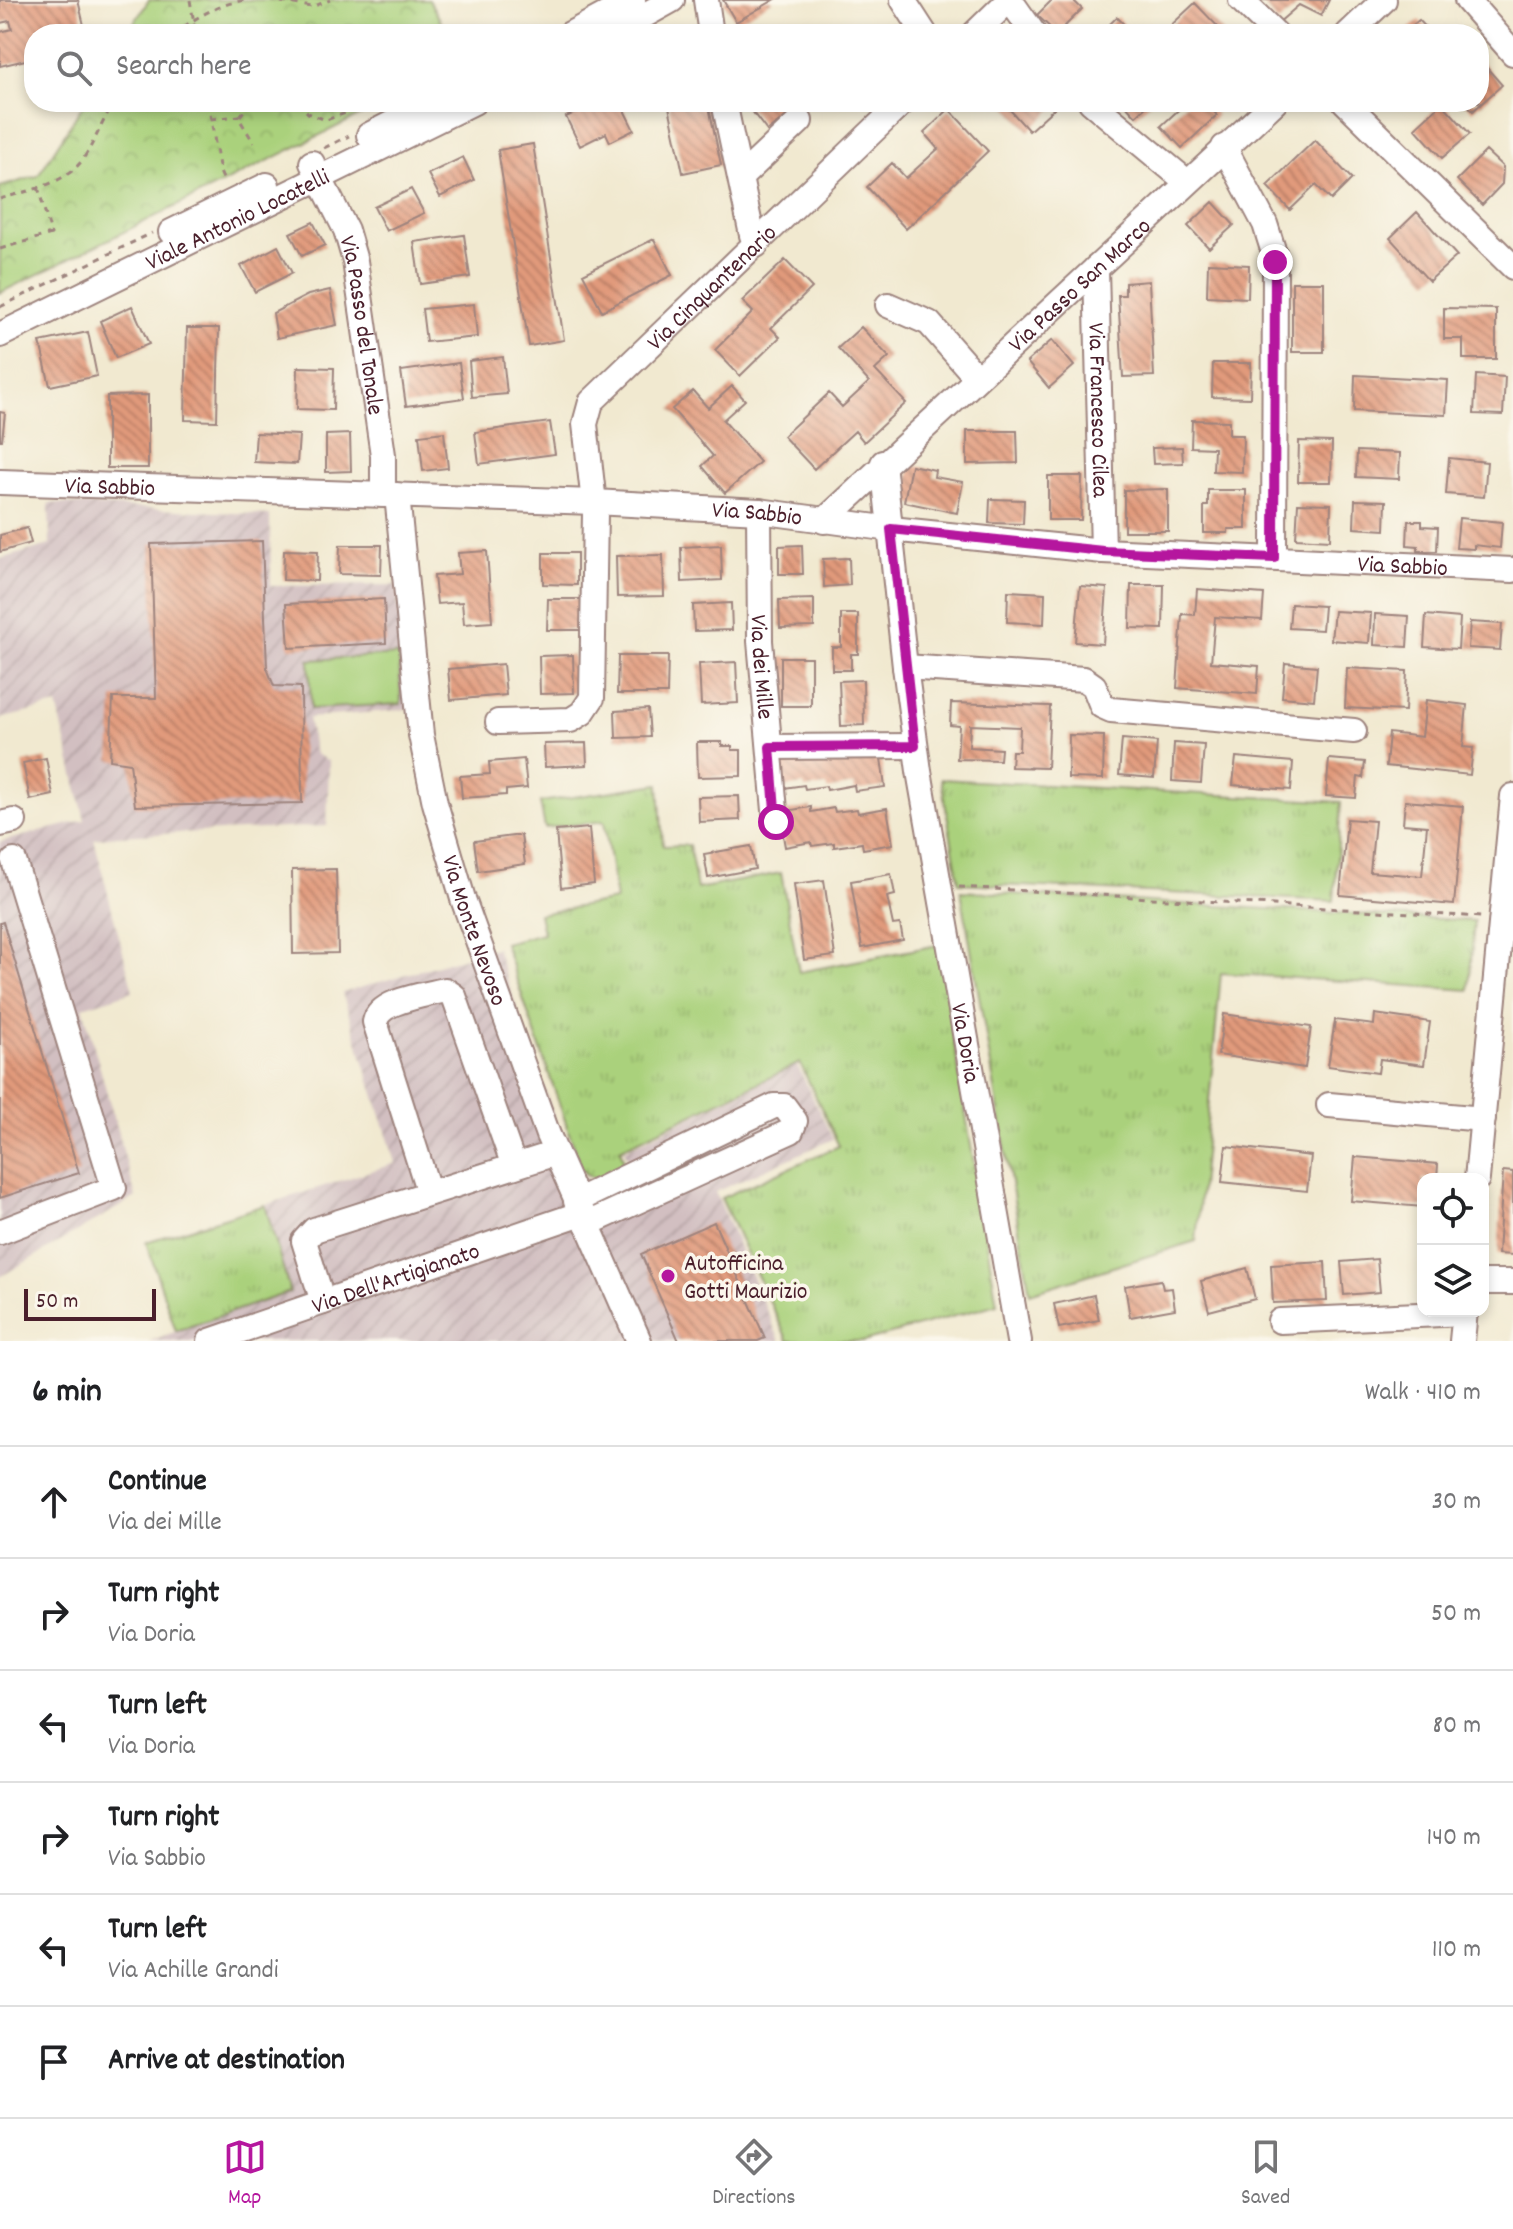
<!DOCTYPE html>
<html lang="en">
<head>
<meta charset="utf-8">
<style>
  :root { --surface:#fff; --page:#f2f2f2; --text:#202124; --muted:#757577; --line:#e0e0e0; --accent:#b5179e }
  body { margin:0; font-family:Dekko,sans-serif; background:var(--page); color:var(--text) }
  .controls { position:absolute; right:24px; bottom:24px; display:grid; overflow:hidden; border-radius:16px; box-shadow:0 4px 12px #0003 }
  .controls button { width:72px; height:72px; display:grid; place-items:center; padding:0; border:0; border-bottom:2px solid var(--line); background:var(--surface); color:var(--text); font:40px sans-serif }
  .scale { position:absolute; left:24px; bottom:20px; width:132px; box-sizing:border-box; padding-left:8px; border:4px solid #4a1f2b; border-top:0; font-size:22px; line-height:28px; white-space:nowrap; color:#4a1f2b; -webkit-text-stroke:6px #fbf7ec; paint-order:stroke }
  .stop { position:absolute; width:24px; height:24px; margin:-18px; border:6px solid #b5179e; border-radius:50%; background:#fff }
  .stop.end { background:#b5179e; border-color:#fff; box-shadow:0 2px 8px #0008 }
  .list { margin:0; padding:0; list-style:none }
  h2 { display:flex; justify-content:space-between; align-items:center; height:104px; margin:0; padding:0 32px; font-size:34px }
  h2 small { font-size:26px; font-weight:400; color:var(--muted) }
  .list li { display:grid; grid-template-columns:52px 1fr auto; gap:24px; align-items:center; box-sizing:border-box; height:112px; padding:0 32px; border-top:2px solid var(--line) }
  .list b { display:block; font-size:30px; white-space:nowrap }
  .list p { margin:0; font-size:26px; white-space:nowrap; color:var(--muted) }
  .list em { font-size:26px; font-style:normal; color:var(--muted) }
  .icon { flex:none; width:44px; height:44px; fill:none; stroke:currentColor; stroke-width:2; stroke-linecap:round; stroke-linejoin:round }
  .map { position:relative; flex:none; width:1513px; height:1341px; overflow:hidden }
  .search { position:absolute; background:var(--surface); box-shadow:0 4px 12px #0003; left:24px; right:24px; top:24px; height:88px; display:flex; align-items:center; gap:20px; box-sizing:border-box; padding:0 28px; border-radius:32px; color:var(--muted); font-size:30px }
  .sheet { height:776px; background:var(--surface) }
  nav { display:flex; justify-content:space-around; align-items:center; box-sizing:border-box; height:112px; border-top:2px solid var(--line); background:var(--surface); font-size:22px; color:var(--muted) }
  nav a { display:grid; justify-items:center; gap:4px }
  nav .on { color:var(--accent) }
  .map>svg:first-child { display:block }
  .industrial { fill:url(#industrial-furrows) }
  .grass { fill:url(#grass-tufts); stroke:#7a7854; stroke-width:2 }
  .park { fill:url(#park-crowns); stroke:#7a7854; stroke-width:2 }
  .garden { fill:#aad17c; stroke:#7a7854; stroke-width:2 }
  .building { fill:url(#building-back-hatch) }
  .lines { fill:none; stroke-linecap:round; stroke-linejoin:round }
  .minor-casing { stroke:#9e847e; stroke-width:28 }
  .path { stroke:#9e847e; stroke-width:3; stroke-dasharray:6 6; stroke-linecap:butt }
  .minor { stroke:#fff; stroke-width:24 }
  .route { stroke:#b5179e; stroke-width:10 }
  .poi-dot { fill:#b5179e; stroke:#fbf7ec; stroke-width:3 }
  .labels { text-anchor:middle; stroke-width:7; stroke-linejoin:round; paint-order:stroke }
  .street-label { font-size:24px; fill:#4a1f2b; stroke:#fbf7ec }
  .poi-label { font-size:24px; fill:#4a1f2b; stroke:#fbf7ec; text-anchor:start }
</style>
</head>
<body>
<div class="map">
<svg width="1513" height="1341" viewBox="0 0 1513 1341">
  <defs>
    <pattern id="industrial-furrows" width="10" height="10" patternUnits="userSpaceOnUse" patternTransform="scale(2)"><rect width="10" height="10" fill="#d2bfc1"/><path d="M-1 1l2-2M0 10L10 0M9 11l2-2" fill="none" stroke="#b6a4a6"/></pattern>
    <pattern id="grass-tufts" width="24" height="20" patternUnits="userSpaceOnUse" patternTransform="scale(2)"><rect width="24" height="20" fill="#aad17c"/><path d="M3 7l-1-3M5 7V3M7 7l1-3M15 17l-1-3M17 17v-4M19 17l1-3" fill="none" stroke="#94b36b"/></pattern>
    <pattern id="park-crowns" width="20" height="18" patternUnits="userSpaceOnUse" patternTransform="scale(2)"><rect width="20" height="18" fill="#aad17c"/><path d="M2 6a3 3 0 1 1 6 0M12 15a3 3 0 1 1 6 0" fill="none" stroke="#94b36b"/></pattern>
    <pattern id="building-back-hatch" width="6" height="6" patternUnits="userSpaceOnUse" patternTransform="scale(2)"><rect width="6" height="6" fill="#e19a7b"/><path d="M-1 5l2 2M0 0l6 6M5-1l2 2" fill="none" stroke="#b87d65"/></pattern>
  </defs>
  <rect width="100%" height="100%" fill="#fbf7ec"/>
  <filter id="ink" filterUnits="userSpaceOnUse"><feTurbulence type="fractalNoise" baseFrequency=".0125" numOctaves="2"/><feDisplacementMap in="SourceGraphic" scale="16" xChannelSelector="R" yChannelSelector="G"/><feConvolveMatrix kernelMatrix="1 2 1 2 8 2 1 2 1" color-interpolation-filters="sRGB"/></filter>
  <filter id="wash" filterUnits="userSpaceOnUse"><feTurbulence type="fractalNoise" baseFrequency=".006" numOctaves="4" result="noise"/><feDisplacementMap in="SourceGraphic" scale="32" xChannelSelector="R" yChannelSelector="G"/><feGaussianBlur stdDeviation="1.8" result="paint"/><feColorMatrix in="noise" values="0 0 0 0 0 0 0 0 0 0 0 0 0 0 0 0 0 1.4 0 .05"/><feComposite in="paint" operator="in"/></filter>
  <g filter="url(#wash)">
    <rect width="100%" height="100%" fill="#f1e9d0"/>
    <path class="industrial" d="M49 503 270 515 271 586 396 585 410 709 308 718 315 754 329 761 327 826 117 836 94 839 133 991 83 1007 136 1197 0 1277V842L85 820 57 705 0 719V559L50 545Z
      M496 948 557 1125 578 1173 592 1183 631 1168 624 1150 797 1065 833 1139 715 1192 780 1341H149L289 1292 265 1205 396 1163 342 993Z"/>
    <path class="grass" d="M941 779 1341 802 1334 901 959 883Z
      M659 784 663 846 689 845 697 889 781 873 799 972 938 945 997 1304 866 1341H788L721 1198 839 1146 800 1063 620 1149 625 1165C610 1173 595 1186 582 1170L504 943 543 933 539 914 616 900 604 821 545 828 540 802Z
      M961 891 1474 921 1469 990 1221 973 1196 1241 1030 1293Z
      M265 1205 290 1292 176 1331 146 1242Z"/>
    <path class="park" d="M149 0H429L448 34H127Z
      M85 102H387L0 293V187L38 176Z"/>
    <path class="garden" d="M399 655 401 704 311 709 309 660Z"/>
    <g id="blocks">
      <path class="building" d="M0 0H78L86 34H34V58L0 66V32L12 29 10 21 0 23Z
        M723 0H774L736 22Z
        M1052 0H1073L1082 9 1057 34 1037 15Z
        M1261 0H1329L1321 16 1299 5 1278 23 1260 1Z
        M1195 3 1225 34H1171L1167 29Z
        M1117 17 1133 34H1100Z
        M1419 20 1432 34H1403Z
        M1479 59 1502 85 1473 111 1465 102H1479Z
        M589 102H620L634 130 610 142 606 133 580 146 566 117 590 106Z
        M668 102H708L721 165 683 173Z
        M745 102H779L789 115 767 131Z
        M1003 102H1061L1029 131Z
        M1123 102H1151L1136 116Z
        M1187 102H1205L1217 115 1182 148 1161 126Z
        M1442 103 1470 134 1442 158 1415 128Z
        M949 109 988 151 906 229 867 187 892 163 906 178 938 149 924 133Z
        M1315 140 1352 179 1331 200 1316 185 1290 210 1267 186Z
        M533 144 564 340 529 346 498 150Z
        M1486 151 1503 167 1502 184 1482 205 1457 180Z
        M463 157 474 180 440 197 428 174Z
        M411 189 424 213 386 231 374 207Z
        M1213 202 1234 225 1209 248 1188 226Z
        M1417 212 1457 256 1429 281 1390 238Z
        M313 222 325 245 302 256 290 233Z
        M464 235 470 277 420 284 414 242Z
        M654 239 672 275 602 311 583 274Z
        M278 246 292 273 255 292 241 266Z
        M785 260 812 288 771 328 780 337 740 376 715 350 753 312 742 301Z
        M1208 263 1249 265 1248 298 1207 296Z
        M1149 281 1154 376 1123 377 1118 295H1125V283Z
        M1292 282H1324V352H1292Z
        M330 290 337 325 277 338 273 313 308 295Z
        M474 304 477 337 426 342 422 309Z
        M132 306 149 344 116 358 100 321Z
        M1444 308 1496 309V359H1463V339H1444Z
        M861 327 889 357 875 370 906 403 864 442 855 431 814 469 783 436 829 393 842 407 869 382 838 348Z
        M187 328H219L217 421 185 420Z
        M88 332 97 376 50 386 40 342Z
        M1052 340 1074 366 1049 388 1027 362Z
        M503 357 507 394 472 397 469 361Z
        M459 363 464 398 406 406 401 371Z
        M1213 363H1251L1250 398 1212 397Z
        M298 367 334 368 333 410 297 409Z
        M1355 375 1448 380 1446 415 1354 411Z
        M1476 375 1505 377 1503 415 1474 414Z
        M732 386 745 400 723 420 760 462 725 493 702 466 713 456 672 409 693 391 708 408Z
        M148 395V468H107V396Z
        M0 412 5 413 2 440H0Z
        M1192 420 1229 421V435H1243L1242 472 1213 471 1214 448 1191 447Z
        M550 422 555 454 479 464 475 432Z
        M967 431H1017L1018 463 967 464Z
        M444 432 448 468 423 471 419 435Z
        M256 433 299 435 297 464 254 462Z
        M350 434 351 471 326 472V435Z
        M1299 441 1332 442 1331 482H1298Z
        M1182 447 1183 463 1153 464 1152 448Z
        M1357 451 1400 453 1399 479 1356 477Z
        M1449 458 1487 462 1484 497 1446 494Z
        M911 465 935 470 934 477 963 482 957 513 904 502Z
        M1048 476H1082L1081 520H1048Z
        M1168 489V531H1124V490Z
        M1208 490H1246V529H1228V533H1204V506H1208Z
        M990 499 1024 500 1023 524 989 523Z
        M1355 500 1386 501 1385 530 1354 528Z
        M1298 503 1331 504 1330 540 1296 538Z
        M1459 518 1502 522 1500 548 1474 545V549L1456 548Z
        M1408 521H1422V526L1438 527 1437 551H1418V546L1407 545Z
        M27 528 31 543 0 552V535Z
        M262 541 267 668 274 686 301 687 302 803 135 806 130 763 110 760 113 698H156L151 544Z
        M340 545H382L381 575 339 574Z
        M721 545 722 580 682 582 681 547Z
        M802 545 803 574H779V546Z
        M284 550 318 551 317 581 283 580Z
        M487 551 492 622 464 624 462 602 437 604 434 576 460 574 458 553Z
        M543 553H577V585L543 584Z
        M663 555 664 596 617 597 616 556Z
        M849 558 850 585 824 587 823 559Z
        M1131 585H1164L1163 629 1130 628Z
        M1080 586 1107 588 1103 644 1075 642Z
        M1197 589 1264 594 1262 620 1215 617 1211 662 1259 666 1257 694 1177 688 1182 614 1195 615Z
        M1008 591 1045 593 1044 624 1007 622Z
        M384 599 386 643 289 648 286 604Z
        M548 599H585V630H547Z
        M814 599V627L780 628 779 600Z
        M731 603 732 630 694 631 693 605Z
        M1291 604 1324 606 1322 630 1289 628Z
        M1334 611 1371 613 1369 643 1331 640Z
        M841 614H858V654H851V670H832V647H841Z
        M1375 614 1409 616 1407 647 1374 645Z
        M1426 615 1460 618 1458 649 1424 647Z
        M1470 622 1502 624 1500 650 1468 648Z
        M573 655 574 693 540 694 539 656Z
        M618 656H668L667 694H617Z
        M781 657H811V706H781Z
        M736 662 738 703 701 705 699 664Z
        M1285 663 1317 666 1314 700 1282 697Z
        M503 664 506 695 451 700 448 669Z
        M1347 668 1407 671 1405 711 1345 708Z
        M863 680 864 725 841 726 839 681Z
        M1426 700 1467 705 1463 747 1473 748 1470 775 1386 766 1389 733 1422 737Z
        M951 703 1050 706 1047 768 1011 767 1012 751H1019L1020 727 970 725 969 747 1001 749 1000 760 957 759 959 726 950 725Z
        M648 709 650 737 616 738 615 711Z
        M1069 735 1104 736 1103 779 1068 778Z
        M1122 739 1157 742 1154 778 1119 775Z
        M697 742H722V746H732V750H741V776L698 777Z
        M586 743 587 765 545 767 544 744Z
        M1174 743 1204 745 1201 783 1172 781Z
        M880 751 885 787 855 791 854 785 827 790 826 786 805 789 804 785 777 789 772 755Z
        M1236 757 1293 762 1291 790 1233 785Z
        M46 758 53 795 30 800 23 763Z
        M524 759 527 788 506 790V795L462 798 460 776 490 774 489 762Z
        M1329 759 1365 762 1363 778 1358 777 1356 798 1326 796Z
        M739 796 740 820 699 822 698 797Z
        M1405 801 1463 806 1454 905 1340 895 1347 819 1375 821 1370 872 1422 876 1427 826 1403 824Z
        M811 807V812L834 808 835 812 857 809 858 813 887 808 893 844 863 849 862 843 834 847V843L812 846 811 842 785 847 779 812Z
        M589 828 594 884 561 888 556 831Z
        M521 835 525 864 478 871 474 841Z
        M751 846 755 869 708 878 704 854Z
        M336 869 338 953 293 954 292 870Z
        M891 874 895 895 887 897 893 925 900 924 903 940 862 948 851 881Z
        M824 880 835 956 804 960 794 884Z
        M3 922 79 1173 0 1198V923Z
        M1224 1014 1311 1027 1305 1068 1218 1055Z
        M1375 1014 1430 1022 1424 1065 1380 1059 1378 1073 1328 1066 1335 1020 1374 1025Z
        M1226 1146 1311 1156 1307 1191 1222 1182Z
        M1355 1157 1438 1164 1437 1179H1423V1207L1351 1201Z
        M1503 1171 1513 1172V1255L1498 1254Z
        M714 1222 765 1338 758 1341H679L641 1254Z
        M1377 1259 1380 1292 1344 1295 1341 1262Z
        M1325 1262 1327 1301 1273 1303 1271 1265Z
        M1247 1268 1255 1299 1209 1311 1201 1281Z
        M1161 1280 1163 1289 1172 1288 1175 1309 1130 1317 1125 1286Z
        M1094 1295 1099 1320 1059 1328 1054 1304Z"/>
    </g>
  </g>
  <g filter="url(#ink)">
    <use href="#blocks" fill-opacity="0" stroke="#9e847e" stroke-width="2"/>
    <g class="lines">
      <g class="minor-casing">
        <g id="minor">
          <path d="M706 0 711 34"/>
          <path d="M903 0 925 34"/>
          <path d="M1010 0 1034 34"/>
          <path d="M1241 0 1276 34"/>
          <path d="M1467 0 1513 53"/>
          <path d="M570 34 633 0"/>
          <path d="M611 34 672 0"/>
          <path d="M974 34 1009 0"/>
          <path d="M1348 34 1384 0"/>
          <path d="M724 102 752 235 756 245"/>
          <path d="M1091 102 1187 182"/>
          <path d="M1345 102 1513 267"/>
          <path d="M369 135 434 102"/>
          <path d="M1224 147 1265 224 1275 256 1274 558"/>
          <path id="s1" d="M312 163 346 230 355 261 383 455V495"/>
          <path d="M741 177 800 121"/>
          <path d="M171 232 267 185"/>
          <path id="s2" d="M1096 268 1103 551"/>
          <path d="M888 305 929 323 977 378"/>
          <path id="s3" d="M0 335 474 102"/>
          <path id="s4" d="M883 463 905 667 919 771 1019 1341"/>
          <path id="s5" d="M0 482 594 502 759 511 891 529 1103 551 1513 570"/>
          <path id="s6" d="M397 495 421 735 435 803 463 899 548 1135 639 1341"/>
          <path id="s7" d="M759 511 760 641 776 822"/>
          <path id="s8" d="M824 521 1275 102"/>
          <path d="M905 667 1084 679 1094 686 1102 706 1111 710 1354 731"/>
          <path id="s9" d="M498 722 571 720 582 713 592 698 595 512 585 424 591 402 903 102"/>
          <path d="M770 747 915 746"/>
          <path d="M0 824 14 821"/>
          <path d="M1329 1105 1483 1119"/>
          <path d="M1477 1179 1513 796"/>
          <path d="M429 1193 375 1022C379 1000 425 995 445 990L454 996 514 1166"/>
          <path d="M576 1201 774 1106H784L795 1121 791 1131 587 1224"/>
          <path d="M0 1232 114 1188 14 861"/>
          <path d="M1483 1282H1513"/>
          <path d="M323 1302 304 1241 314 1230 556 1153"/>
          <path d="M1280 1321 1465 1313"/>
          <path id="s10" d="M210 1341 582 1213"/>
          <path d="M1462 1341 1465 1311"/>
        </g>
      </g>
      <path class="path" d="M190 0 196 34
        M269 0 312 7 330 0
        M174 34C196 17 218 4 246 0
        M208 102 220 172 225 183
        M251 102 240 116V120L254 143
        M298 102 308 113 326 120 346 113 353 102
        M495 107 506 102
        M211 119 239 116
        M324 148 349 136
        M0 199C26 191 62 185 80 163 94 145 102 121 114 102
        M0 249 51 234 38 187
        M0 307 152 233
        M959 887 1482 917"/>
      <use href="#minor" class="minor"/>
    </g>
  </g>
  <g class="lines" filter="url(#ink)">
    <path class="route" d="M776 822 770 747 915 746 891 529 1103 551 1274 558 1275 262"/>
  </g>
  <circle class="poi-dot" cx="668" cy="1276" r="8"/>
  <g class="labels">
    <g class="street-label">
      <text dy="8" stroke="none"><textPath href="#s3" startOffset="264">Viale Antonio Locatelli</textPath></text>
      <text dy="8" stroke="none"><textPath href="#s8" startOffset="348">Via Passo San Marco</textPath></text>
      <text dy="8" stroke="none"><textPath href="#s9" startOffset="568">Via Cinquantenario</textPath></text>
      <text dy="8" stroke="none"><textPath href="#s1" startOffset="172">Via Passo del Tonale</textPath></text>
      <text dy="8" stroke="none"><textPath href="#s2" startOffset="142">Via Francesco Cilea</textPath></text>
      <text dy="8" stroke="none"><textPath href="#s5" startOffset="110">Via Sabbio</textPath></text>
      <text dy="8" stroke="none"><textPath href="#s5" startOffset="758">Via Sabbio</textPath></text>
      <text dy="8" stroke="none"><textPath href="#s5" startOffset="1406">Via Sabbio</textPath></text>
      <text dy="8" stroke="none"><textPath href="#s7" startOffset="156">Via dei Mille</textPath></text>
      <text dy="8" stroke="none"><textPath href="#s6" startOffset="444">Via Monte Nevoso</textPath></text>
      <text dy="8" stroke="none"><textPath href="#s4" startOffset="586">Via Doria</textPath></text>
      <text dy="8" stroke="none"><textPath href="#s10" startOffset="196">Via Dell'Artigianato</textPath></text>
    </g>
    <g class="poi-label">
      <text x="684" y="1270">Autofficina<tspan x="684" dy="28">Gotti Maurizio</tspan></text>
    </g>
  </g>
</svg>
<div class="controls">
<button><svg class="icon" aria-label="locate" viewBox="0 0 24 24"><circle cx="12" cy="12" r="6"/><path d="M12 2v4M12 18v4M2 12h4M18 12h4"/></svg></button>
<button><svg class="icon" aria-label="layers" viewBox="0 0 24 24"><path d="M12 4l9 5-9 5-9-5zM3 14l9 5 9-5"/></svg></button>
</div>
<div class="scale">50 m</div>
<div class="stop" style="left:776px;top:822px"></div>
<div class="stop end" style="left:1275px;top:262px"></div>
<div class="search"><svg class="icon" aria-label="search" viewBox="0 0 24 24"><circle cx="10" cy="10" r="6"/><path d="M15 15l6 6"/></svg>Search here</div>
</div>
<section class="sheet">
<h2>6 min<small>Walk · 410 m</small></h2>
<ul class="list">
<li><svg class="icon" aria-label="ahead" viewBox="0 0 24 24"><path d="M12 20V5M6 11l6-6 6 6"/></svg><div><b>Continue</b><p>Via dei Mille</p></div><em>30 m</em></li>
<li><svg class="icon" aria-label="right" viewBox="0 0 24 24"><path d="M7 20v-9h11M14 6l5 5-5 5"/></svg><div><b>Turn right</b><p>Via Doria</p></div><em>50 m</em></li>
<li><svg class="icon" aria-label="left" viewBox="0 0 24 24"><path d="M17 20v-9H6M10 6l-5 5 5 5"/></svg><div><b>Turn left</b><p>Via Doria</p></div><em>80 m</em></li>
<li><svg class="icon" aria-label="right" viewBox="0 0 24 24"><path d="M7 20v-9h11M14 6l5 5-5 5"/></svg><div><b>Turn right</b><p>Via Sabbio</p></div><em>140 m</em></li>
<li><svg class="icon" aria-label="left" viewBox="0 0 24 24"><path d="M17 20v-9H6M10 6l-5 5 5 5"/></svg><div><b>Turn left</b><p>Via Achille Grandi</p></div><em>110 m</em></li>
<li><svg class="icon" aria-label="arrive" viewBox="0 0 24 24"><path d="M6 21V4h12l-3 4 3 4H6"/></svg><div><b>Arrive at destination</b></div></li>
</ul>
</section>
<nav>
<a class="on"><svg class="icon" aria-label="map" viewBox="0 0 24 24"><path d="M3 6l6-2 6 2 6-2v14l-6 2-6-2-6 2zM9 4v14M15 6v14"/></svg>Map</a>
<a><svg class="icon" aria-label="directions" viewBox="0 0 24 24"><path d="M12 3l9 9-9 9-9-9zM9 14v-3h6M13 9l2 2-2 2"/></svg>Directions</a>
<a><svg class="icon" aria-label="saved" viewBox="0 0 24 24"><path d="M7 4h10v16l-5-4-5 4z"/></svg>Saved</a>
</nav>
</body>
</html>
